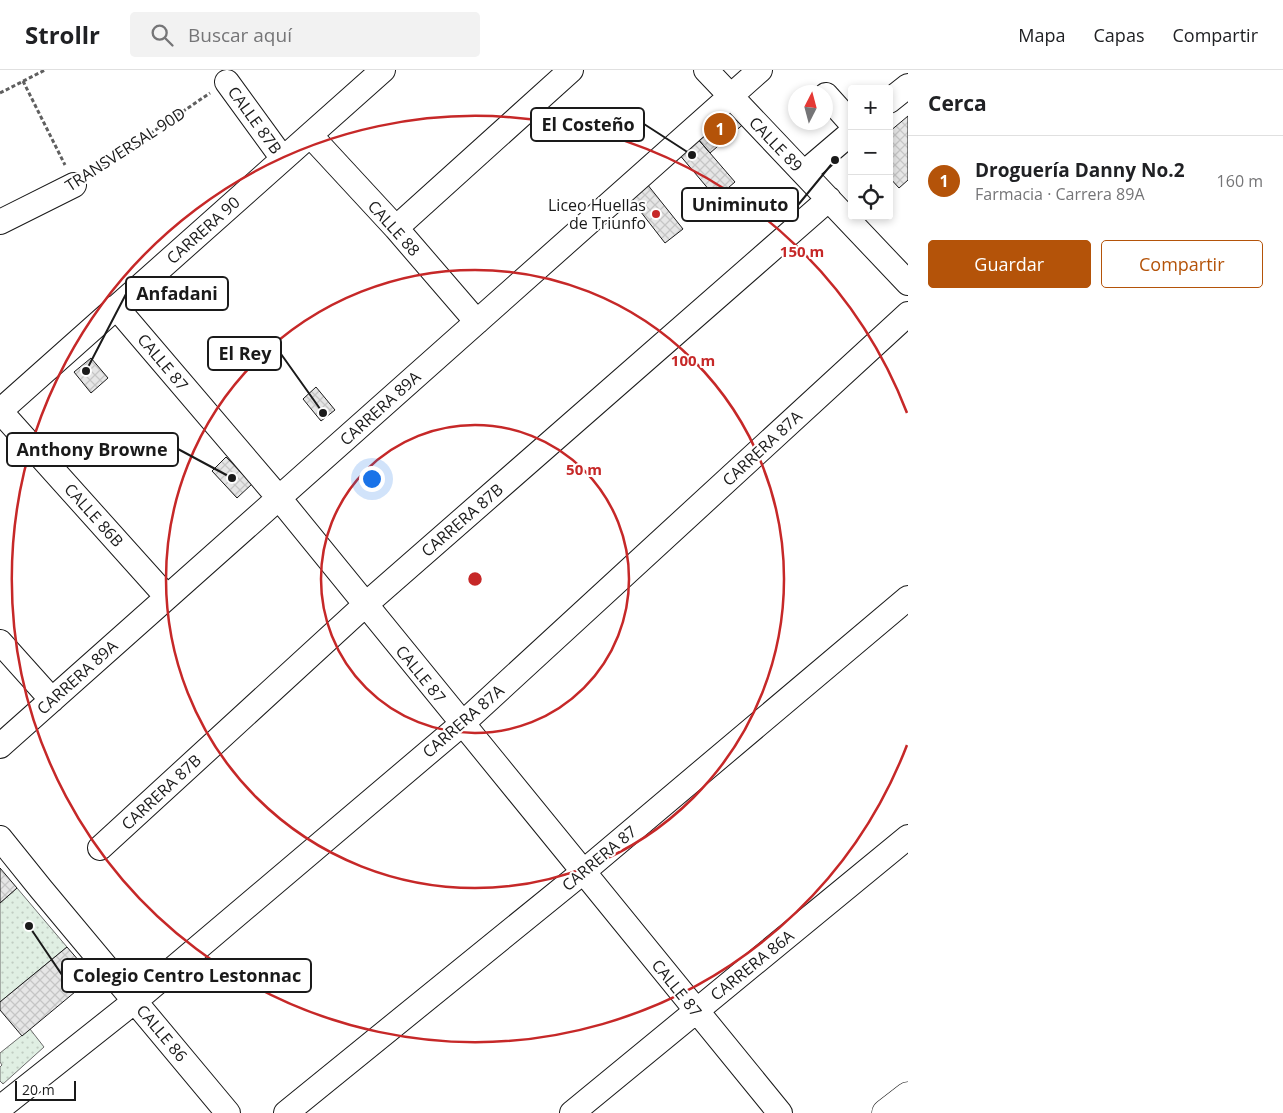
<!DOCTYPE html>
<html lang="es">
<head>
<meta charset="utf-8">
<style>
  :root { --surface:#fff; --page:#f2f2f2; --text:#202124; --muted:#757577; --line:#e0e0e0; --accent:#b45309 }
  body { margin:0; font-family:"Open Sans",sans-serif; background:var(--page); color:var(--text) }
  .controls { position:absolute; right:15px; top:15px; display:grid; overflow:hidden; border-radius:5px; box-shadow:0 2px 8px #0003 }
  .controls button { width:45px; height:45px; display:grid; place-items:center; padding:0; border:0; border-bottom:1px solid var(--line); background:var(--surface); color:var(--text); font:25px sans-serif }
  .compass { position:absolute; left:788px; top:15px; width:45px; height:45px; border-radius:50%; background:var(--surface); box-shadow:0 2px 8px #0003; rotate:6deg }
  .scale { position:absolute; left:15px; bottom:12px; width:61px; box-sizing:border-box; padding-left:5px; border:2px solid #1a1a1a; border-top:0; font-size:14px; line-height:18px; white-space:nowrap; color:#1a1a1a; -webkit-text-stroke:4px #fff; paint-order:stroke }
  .you { position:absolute; left:371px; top:408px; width:18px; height:18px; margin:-12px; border:4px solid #fff; border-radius:50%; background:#1a73e8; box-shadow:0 0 0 8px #1a73e833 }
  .badge { display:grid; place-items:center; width:32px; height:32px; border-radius:50%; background:var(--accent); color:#fff; font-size:16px; font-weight:700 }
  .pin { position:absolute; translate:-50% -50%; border:2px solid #fff; box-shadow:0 1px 5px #0006 }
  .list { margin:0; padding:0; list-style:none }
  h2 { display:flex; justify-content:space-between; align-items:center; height:65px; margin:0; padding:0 20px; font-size:21px }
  h2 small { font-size:16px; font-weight:400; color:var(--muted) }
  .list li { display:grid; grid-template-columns:32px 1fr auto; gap:15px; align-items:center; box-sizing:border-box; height:90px; padding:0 20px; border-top:1px solid var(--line) }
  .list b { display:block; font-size:19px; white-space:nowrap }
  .list p { margin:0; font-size:16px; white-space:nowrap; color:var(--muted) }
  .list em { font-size:16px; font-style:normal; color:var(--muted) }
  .actions { display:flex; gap:10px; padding:15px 20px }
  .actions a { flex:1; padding:11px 0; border:1px solid var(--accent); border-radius:5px; text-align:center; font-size:18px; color:var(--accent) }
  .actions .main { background:var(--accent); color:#fff }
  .icon { flex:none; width:28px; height:28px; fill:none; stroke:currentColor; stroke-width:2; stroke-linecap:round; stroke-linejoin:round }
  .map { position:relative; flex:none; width:908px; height:1043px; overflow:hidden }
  header { display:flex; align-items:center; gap:30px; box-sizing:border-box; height:70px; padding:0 25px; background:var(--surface); border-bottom:1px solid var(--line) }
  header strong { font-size:24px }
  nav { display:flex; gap:28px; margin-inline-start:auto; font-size:18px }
  .search { width:350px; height:45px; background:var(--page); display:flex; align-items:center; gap:12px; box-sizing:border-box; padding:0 18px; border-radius:5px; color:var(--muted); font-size:19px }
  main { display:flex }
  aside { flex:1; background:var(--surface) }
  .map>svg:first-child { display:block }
  .grass { fill:url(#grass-dots); stroke:#6a6a6a }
  .building { fill:url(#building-cross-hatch); stroke:#1a1a1a }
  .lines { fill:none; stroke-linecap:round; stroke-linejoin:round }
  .minor-casing { stroke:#1a1a1a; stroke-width:26 }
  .major-casing { stroke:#1a1a1a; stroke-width:29 }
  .path { stroke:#5f5f5f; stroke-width:3; stroke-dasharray:4 2.5; stroke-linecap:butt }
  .minor { stroke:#fff; stroke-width:24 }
  .major { stroke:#fff; stroke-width:28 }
  .ring { fill:none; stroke:#c62828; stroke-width:2.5 }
  .poi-dot { fill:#c62828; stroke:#fff; stroke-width:2 }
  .labels { text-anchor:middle; stroke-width:4; stroke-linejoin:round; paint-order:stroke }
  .street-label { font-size:16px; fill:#1a1a1a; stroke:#fff }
  .poi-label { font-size:16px; fill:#1a1a1a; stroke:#fff; text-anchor:end }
  .centre { fill:#c62828; stroke:#fff; stroke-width:2.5 }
  .ring-label { font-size:15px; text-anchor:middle; font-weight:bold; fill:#c62828; stroke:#fff; stroke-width:4; stroke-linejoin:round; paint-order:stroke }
  .leader { fill:none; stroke:#1a1a1a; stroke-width:2 }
  .callout-dot { fill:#1a1a1a; stroke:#fff; stroke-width:2 }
  .callout { fill:#fff; stroke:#1a1a1a; stroke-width:2 }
  .callout-label { font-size:18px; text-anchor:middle; font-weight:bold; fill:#1a1a1a }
</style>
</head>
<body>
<header>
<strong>Strollr</strong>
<div class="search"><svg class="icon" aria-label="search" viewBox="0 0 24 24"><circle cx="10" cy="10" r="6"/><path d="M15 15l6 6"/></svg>Buscar aquí</div>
<nav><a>Mapa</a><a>Capas</a><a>Compartir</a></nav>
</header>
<main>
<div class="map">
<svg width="908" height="1043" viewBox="0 0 908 1043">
  <defs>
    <pattern id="grass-dots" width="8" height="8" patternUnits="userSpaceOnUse" patternTransform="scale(1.25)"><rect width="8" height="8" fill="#e0efe3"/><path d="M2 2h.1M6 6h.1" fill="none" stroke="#c0ccc2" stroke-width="1.8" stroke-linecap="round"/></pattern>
    <pattern id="building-cross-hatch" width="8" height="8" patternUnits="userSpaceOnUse" patternTransform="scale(1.25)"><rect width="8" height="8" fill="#e6e6e6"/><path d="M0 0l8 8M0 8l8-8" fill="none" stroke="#c5c5c5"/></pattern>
  </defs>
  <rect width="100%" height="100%" fill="#fff"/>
  <path class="grass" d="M17 818 67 877 0 932V833Z
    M30 959 44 977 3 1014 0 1011V997L2 995 0 992V983Z"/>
  <path class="building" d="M734 36 747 51 710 83 697 68Z
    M908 46V110L899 118 889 107V62Z
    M697 68 735 112 716 128 678 83Z
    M647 114 683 159 665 173 630 128Z
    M91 288 108 308 91 323 74 302Z
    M316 317 335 340 321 351 303 329Z
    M226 387 252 414 237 428 212 401Z
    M0 798 17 818 0 833Z
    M67 877 93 907 22 966 0 940V932Z"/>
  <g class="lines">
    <g class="minor-casing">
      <path id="minor" d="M706 0 908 213
        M227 12 283 89
        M826 25 852 54
        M889 31 908 16
        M310 65 396 158 477 252
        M804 103 852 62
        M0 152 74 115
        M396 158 571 0
        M116 237 279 428 780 1043
        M167 527 0 341 383 0
        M0 572 52 630
        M0 676 760 0
        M0 768 41 819 228 1043
        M100 778 365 535 829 129
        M0 1038 135 931 462 654 908 244
        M286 1043 583 802 908 528
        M572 1043 908 767"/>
    </g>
    <g class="major-casing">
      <path id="major" d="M886 1043 908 1026"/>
    </g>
    <path class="path" d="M23 11 65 95
      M0 23 45 0
      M91 104 210 23"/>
    <use href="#minor" class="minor"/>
    <use href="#major" class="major"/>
  </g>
  <g class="ring">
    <circle cx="475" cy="509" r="154"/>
    <circle cx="475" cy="509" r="309"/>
    <path d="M907 675A463 463 0 1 1 907 343"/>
  </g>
  <circle class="poi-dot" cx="656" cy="144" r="5"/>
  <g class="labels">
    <g class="street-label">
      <text transform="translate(255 50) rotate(54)" y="6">CALLE 87B</text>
      <text transform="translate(776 74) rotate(46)" y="6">CALLE 89</text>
      <text transform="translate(125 79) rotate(-33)" y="6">TRANSVERSAL 90D</text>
      <text transform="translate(394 158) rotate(48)" y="6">CALLE 88</text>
      <text transform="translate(203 160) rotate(-42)" y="6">CARRERA 90</text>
      <text transform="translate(163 292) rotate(50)" y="6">CALLE 87</text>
      <text transform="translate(380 338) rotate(-42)" y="6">CARRERA 89A</text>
      <text transform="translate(762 378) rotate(-43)" y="6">CARRERA 87A</text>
      <text transform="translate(94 445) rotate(48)" y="6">CALLE 86B</text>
      <text transform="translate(462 450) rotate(-41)" y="6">CARRERA 87B</text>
      <text transform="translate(421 604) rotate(51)" y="6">CALLE 87</text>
      <text transform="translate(77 607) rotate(-42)" y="6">CARRERA 89A</text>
      <text transform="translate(463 651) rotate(-41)" y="6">CARRERA 87A</text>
      <text transform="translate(161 722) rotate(-43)" y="6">CARRERA 87B</text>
      <text transform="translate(599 788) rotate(-40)" y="6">CARRERA 87</text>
      <text transform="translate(752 895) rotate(-39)" y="6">CARRERA 86A</text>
      <text transform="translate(677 918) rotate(51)" y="6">CALLE 87</text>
      <text transform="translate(162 963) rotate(50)" y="6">CALLE 86</text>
    </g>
    <g class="poi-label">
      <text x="646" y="141">Liceo Huellas<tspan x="646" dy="18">de Triunfo</tspan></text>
    </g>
  </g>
  <circle cx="475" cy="509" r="8" class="centre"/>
  <g class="ring-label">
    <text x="802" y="187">150 m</text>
    <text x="693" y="296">100 m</text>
    <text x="584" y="405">50 m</text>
  </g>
  <path class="leader" d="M692 85L644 54M835 90L798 135M86 301L126 224M323 343L281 284M232 408L178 379M29 856L62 905"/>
  <g class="callout-dot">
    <circle cx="692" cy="85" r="5"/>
    <circle cx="835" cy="90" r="5"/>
    <circle cx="86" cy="301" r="5"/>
    <circle cx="323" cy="343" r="5"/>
    <circle cx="232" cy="408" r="5"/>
    <circle cx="29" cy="856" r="5"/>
  </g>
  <g class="callout">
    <rect x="531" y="38" width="113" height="33" rx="5"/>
    <rect x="682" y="118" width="116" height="33" rx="5"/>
    <rect x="126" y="207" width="102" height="33" rx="5"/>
    <rect x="208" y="267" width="73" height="33" rx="5"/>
    <rect x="7" y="363" width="171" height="33" rx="5"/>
    <rect x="62" y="889" width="249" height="33" rx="5"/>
  </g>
  <g class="callout-label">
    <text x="588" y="61">El Costeño</text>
    <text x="740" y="141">Uniminuto</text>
    <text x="177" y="230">Anfadani</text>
    <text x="245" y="290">El Rey</text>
    <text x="92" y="386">Anthony Browne</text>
    <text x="187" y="912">Colegio Centro Lestonnac</text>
  </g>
</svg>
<div class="controls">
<button>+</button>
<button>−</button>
<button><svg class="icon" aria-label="locate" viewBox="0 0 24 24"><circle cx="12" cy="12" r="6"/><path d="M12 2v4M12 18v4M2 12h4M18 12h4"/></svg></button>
</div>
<svg class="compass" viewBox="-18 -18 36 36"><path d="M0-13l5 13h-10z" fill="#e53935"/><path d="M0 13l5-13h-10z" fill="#757577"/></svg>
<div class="scale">20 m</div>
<div class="you"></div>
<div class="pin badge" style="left:720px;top:59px">1</div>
</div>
<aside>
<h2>Cerca<small></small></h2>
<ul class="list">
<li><span class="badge">1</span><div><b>Droguería Danny No.2</b><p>Farmacia · Carrera 89A</p></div><em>160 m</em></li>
</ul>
<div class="actions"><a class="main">Guardar</a><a>Compartir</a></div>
</aside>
</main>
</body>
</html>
